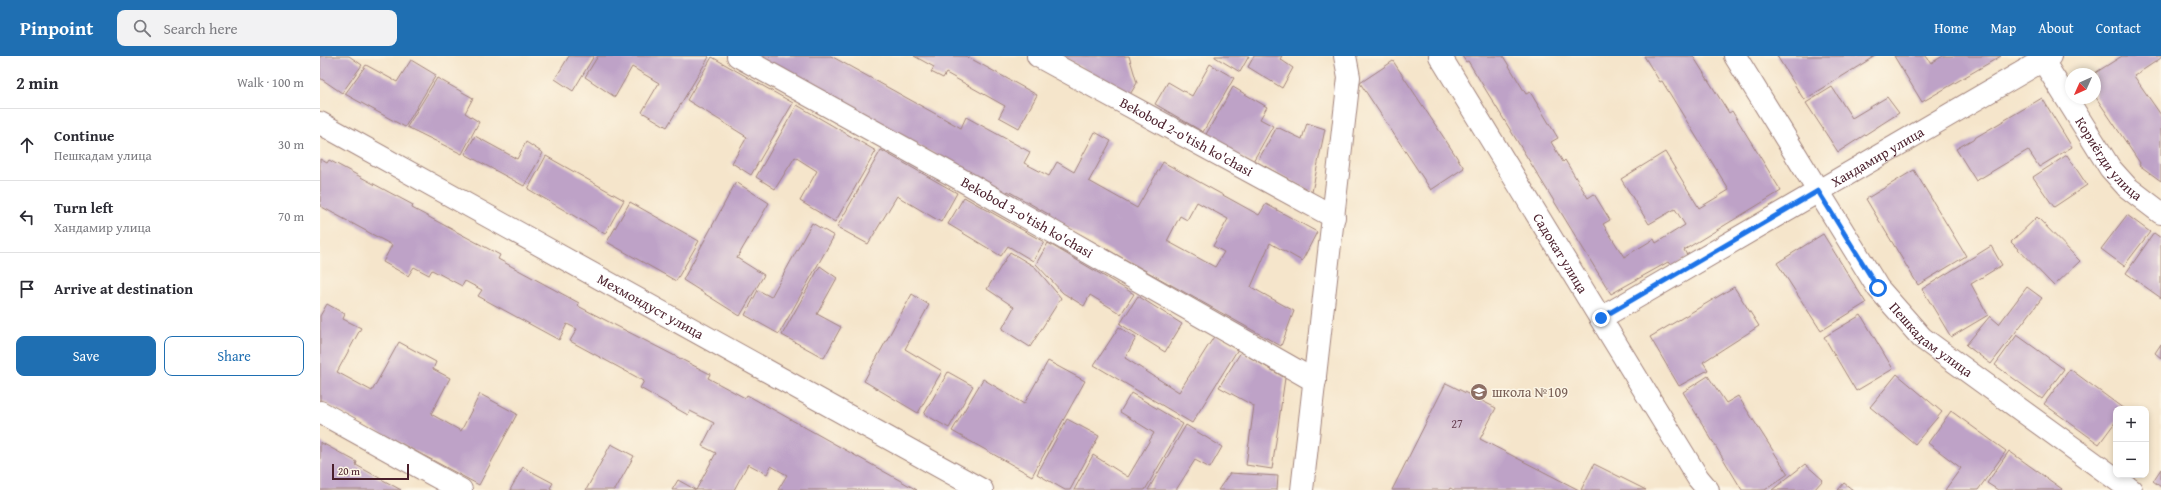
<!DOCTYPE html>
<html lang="en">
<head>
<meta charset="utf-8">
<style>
  :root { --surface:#fff; --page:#f2f2f3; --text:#2b2b33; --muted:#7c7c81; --line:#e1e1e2; --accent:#1f6fb2 }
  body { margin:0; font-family:"Gentium Book Plus",serif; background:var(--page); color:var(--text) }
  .controls { position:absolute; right:12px; bottom:12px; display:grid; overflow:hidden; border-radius:8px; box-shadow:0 2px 6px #0003 }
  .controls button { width:36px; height:36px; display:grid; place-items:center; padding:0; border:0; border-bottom:1px solid var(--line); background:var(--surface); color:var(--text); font:20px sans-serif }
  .compass { position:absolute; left:1745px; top:12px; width:36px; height:36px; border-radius:50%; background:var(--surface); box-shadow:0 2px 6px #0003; rotate:225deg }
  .scale { position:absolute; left:12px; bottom:10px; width:77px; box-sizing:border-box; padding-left:4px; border:2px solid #4a1f2b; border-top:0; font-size:11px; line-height:14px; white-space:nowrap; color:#4a1f2b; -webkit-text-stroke:3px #fcf5e5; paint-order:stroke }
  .stop { position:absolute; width:12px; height:12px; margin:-9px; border:3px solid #1a73e8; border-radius:50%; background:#fff }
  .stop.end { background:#1a73e8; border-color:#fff; box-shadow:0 1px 4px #0008 }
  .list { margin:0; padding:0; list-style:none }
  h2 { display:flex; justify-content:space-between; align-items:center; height:52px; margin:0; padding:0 16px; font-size:17px }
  h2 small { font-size:13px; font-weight:400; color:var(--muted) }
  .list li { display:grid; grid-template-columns:26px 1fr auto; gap:12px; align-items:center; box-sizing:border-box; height:72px; padding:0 16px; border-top:1px solid var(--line) }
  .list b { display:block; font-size:15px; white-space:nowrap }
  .list p { margin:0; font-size:13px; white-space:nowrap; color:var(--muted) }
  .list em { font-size:13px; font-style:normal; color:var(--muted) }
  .actions { display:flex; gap:8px; padding:12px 16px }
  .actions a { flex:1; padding:9px 0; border:1px solid var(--accent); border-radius:8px; text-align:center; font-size:14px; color:var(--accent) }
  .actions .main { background:var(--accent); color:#fff }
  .icon { flex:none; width:22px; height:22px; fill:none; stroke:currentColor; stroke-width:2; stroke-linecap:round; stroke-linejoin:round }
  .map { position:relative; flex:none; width:1841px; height:434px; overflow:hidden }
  header { display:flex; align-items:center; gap:24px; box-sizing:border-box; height:56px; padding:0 20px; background:var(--accent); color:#fff }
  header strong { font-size:19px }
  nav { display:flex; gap:22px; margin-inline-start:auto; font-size:14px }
  .search { width:280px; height:36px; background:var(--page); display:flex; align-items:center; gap:10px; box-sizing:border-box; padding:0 14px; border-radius:8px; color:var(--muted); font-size:15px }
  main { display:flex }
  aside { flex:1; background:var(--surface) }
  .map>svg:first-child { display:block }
  .building { fill:#bea2c7; fill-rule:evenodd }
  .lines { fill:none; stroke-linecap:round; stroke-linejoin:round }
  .minor-casing { stroke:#a0827b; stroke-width:24 }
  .minor { stroke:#fff; stroke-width:22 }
  .route { stroke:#1a73e8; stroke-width:5 }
  .labels { text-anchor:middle; stroke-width:3; stroke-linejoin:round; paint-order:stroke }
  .number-label { font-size:12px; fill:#674052 }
  .street-label { font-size:14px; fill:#4a1f2b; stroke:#fcf5e5 }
  .education-label { font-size:14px; fill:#785e54; stroke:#fcf5e5; text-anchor:start }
</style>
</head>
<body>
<header>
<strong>Pinpoint</strong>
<div class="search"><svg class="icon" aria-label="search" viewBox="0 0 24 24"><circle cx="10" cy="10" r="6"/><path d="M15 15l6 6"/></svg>Search here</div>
<nav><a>Home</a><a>Map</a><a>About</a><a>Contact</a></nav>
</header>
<main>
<aside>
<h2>2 min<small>Walk · 100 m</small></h2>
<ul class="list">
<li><svg class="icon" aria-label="ahead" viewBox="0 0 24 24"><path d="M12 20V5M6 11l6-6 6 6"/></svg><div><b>Continue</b><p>Пешкадам улица</p></div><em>30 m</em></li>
<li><svg class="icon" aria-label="left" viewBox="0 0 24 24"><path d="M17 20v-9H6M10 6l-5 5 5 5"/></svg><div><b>Turn left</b><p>Хандамир улица</p></div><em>70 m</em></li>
<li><svg class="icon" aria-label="arrive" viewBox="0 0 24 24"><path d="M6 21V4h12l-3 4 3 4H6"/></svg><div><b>Arrive at destination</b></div></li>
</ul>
<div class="actions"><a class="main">Save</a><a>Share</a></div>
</aside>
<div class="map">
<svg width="1841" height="434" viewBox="0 0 1841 434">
  <rect width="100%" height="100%" fill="#fcf5e5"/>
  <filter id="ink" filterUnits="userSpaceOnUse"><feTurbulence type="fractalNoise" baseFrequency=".025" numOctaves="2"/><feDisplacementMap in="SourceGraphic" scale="8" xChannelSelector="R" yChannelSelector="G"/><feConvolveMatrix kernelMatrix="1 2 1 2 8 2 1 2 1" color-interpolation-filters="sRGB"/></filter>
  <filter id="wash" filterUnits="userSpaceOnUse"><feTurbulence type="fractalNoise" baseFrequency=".012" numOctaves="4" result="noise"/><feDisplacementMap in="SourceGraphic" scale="16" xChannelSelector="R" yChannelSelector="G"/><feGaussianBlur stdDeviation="0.9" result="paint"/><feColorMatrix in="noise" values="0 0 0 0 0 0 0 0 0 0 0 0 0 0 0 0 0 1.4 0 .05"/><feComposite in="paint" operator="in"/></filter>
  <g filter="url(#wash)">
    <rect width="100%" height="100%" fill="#f5e5cb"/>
    <g id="blocks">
      <path class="building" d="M0 0H29L42 9 22 37 0 22Z
        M249 0H274L253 35 235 23Z
        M278 0H388L389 1 347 71 322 56 339 27 312 11 295 41 265 21Z
        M432 0H511L641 72 646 61 710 96 704 107 729 120 737 106 754 116 775 76 791 85 769 125 817 152 843 106 939 159 946 148 997 176 982 205 950 187 931 231 974 255 961 290 729 161 730 159 688 135 687 137ZM877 146 908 163 893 190 904 196 895 211 847 185 860 160 867 164Z
        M594 0H646L717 39 699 72 679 61 685 50 626 17 623 22 611 16 614 11Z
        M742 0H809L817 27 809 40Z
        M895 0H929L920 16 895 1Z
        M934 0H962L960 3 973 12 962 32 928 11Z
        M1142 0H1183L1206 38 1210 36 1238 82 1231 86 1243 106 1245 104 1268 142 1274 138 1290 164 1283 168 1304 201 1334 183 1336 187 1365 169 1355 153 1329 168 1301 123 1345 96 1379 152 1409 134 1342 25 1340 26 1324 0H1373L1409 57 1412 55 1461 135 1364 194 1368 201 1352 211 1348 206 1291 238 1148 5 1146 6Z
        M1457 0H1555L1484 44Z
        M1574 0H1606L1611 7 1623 0H1681L1602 46Z
        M1802 0H1841V2L1814 20 1841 59V125L1819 109 1820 107 1775 40V17Z
        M392 1 473 47 431 119 412 107 427 81 367 44Z
        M91 4 116 19 85 71 25 38 46 9 77 26Z
        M1073 5 1144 112 1111 134 1040 27Z
        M890 8 914 22 883 76 835 48 848 26 872 40Z
        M117 22 153 42 145 57 159 66 142 98 87 71Z
        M913 31 947 51 940 63 953 70 932 107 885 80Z
        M1512 31 1532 62 1567 41 1579 57 1518 96 1486 47Z
        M1722 42 1752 91 1719 111 1708 94 1656 125 1636 93Z
        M477 49 556 95 515 166 480 145 497 115 475 101 455 133 436 121Z
        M987 67 1005 73 992 136 937 106 957 71 982 83Z
        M155 80 197 103 206 86 223 97 204 130 145 98Z
        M561 94 637 137 621 166 577 140 548 188 517 171Z
        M1747 99 1767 129 1734 151 1713 121Z
        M226 100 304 144 285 178 208 133Z
        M0 103 7 107 9 104 93 149 92 152 180 199 178 203 259 247 258 250 390 318 388 322 425 342 427 339 597 434H458L467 419 451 410 447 418 428 408 414 434H352L358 424 376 434 396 397 382 390 394 367 370 355 368 359 320 332 324 325 250 285 257 273 247 268 239 284 158 240 162 234 145 225 142 230 112 214 109 219 94 211 88 220 63 206 72 189 0 150Z
        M1594 114 1646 200 1598 229 1546 143Z
        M416 126 449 147 417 202 444 219 420 260 363 224Z
        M644 141 724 186 713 205 688 190 681 200 628 168Z
        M310 146 379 185 356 225 287 186Z
        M1807 159 1830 176 1804 210 1781 193Z
        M1717 161 1760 205 1734 230 1691 186Z
        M492 167 514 180 459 278 425 259 438 234 451 241Z
        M1834 177 1841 182V242L1806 217Z
        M1503 178 1546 247 1501 275 1457 207Z
        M728 187 814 238 801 258 770 239 764 250 743 237 716 208Z
        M1671 190 1682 209 1651 228 1668 259 1631 281 1602 233Z
        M690 196 715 211 741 242 710 291 682 273 694 251 667 233Z
        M500 210 517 222 497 258 521 271 504 302 462 279Z
        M1414 231 1439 270 1383 306 1388 314 1359 330 1330 281Z
        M1707 231 1722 242 1671 308 1646 289 1670 260 1679 268Z
        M592 238 609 249 585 293 622 315 598 357 544 325Z
        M818 240 862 268 845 296 800 268Z
        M7 248 25 258 23 263 41 272 17 316 52 335 79 286 116 306 113 313 130 322 111 358 141 375 160 338 197 358 159 429 0 344V260Z
        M1541 259 1573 313 1536 335 1504 281Z
        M799 271 816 282 805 302 859 336 895 279 918 293 872 367 774 309Z
        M1697 279 1744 313 1722 343 1675 309Z
        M1841 288V302L1835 297Z
        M921 296 965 322 952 413 926 409 934 350 899 331Z
        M728 305 765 325 712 420 632 375 663 323 704 348Z
        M1750 313 1804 353H1796V365L1779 388 1724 348Z
        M628 316 653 330 629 372 604 358Z
        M1577 318 1622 356 1595 388 1550 351Z
        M1388 320 1406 347 1418 340 1468 418 1445 434H1422L1363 336Z
        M1126 327 1176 352 1160 383 1259 434H1134L1130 432 1129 434H1072Z
        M811 337 863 368 825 434H754L773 399 808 421 834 377 800 356Z
        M1631 355 1686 395 1658 434H1625L1641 412 1608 387Z
        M747 363 779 380 750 434H745L717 418Z
        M866 369 902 391 890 412 875 404 856 434H828Z
        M0 386 37 406 36 409 81 434H0Z
        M291 388 314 400 295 434H266Z
        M1689 395 1742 433 1741 434H1678L1667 427Z
        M1274 408 1326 434H1261Z
        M1485 408 1503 424 1494 434H1452Z
        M203 411 233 427 230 432 233 434H190Z
        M1841 413V431L1833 425Z
        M910 417 958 420 957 434H898Z
        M1524 427 1533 434H1518Z"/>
    </g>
  </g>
  <g filter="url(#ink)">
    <use href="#blocks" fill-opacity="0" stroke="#a0827b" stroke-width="1"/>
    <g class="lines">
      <g class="minor-casing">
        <g id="minor">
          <path id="s1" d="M418 0 640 123 995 325"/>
          <path id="s2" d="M718 0 1014 161"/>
          <path id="s3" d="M1120 0 1378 422 1388 434"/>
          <path id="s4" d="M1415 0 1558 232 1602 282 1811 434"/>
          <path id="s5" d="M1720 0 1790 112 1807 131 1841 157"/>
          <path id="s6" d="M0 67 662 434"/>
          <path id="s7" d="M1281 262 1730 0"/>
          <path d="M0 356 141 434"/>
          <path d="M982 434 1029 21 1025 0"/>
        </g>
      </g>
      <use href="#minor" class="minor"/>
    </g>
  </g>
  <g class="lines" filter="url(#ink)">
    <path class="route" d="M1281 262 1498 135 1558 232"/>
  </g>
  <defs>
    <g id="school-disc" transform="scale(0.9)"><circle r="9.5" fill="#8d6e63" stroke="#fcf5e5"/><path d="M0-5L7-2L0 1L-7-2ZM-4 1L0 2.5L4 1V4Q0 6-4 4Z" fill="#fff"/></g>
  </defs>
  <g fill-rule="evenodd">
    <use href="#school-disc" x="1159" y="336"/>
  </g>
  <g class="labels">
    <g class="number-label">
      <text x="1137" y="372">27</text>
    </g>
    <g class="street-label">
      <text dy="5" stroke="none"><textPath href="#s2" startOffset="169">Bekobod 2-o'tish ko'chasi</textPath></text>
      <text dy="5" stroke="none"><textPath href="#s7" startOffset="320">Хандамир улица</textPath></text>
      <text dy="5" stroke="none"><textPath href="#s5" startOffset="124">Кориёгди улица</textPath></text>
      <text dy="5" stroke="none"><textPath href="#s1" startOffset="331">Bekobod 3-o'tish ko'chasi</textPath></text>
      <text dy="5" stroke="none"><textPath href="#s3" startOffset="231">Садокат улица</textPath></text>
      <text dy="5" stroke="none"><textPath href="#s6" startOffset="378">Мехмондуст улица</textPath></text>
      <text dy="5" stroke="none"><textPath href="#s4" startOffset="347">Пешкадам улица</textPath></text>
    </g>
    <g class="education-label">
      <text x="1172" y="341">школа №109</text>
    </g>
  </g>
</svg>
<div class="controls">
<button>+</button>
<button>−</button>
</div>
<svg class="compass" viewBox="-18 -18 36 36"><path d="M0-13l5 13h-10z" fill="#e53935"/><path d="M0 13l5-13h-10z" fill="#7c7c81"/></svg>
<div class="scale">20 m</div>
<div class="stop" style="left:1558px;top:232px"></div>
<div class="stop end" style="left:1281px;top:262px"></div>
</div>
</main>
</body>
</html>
